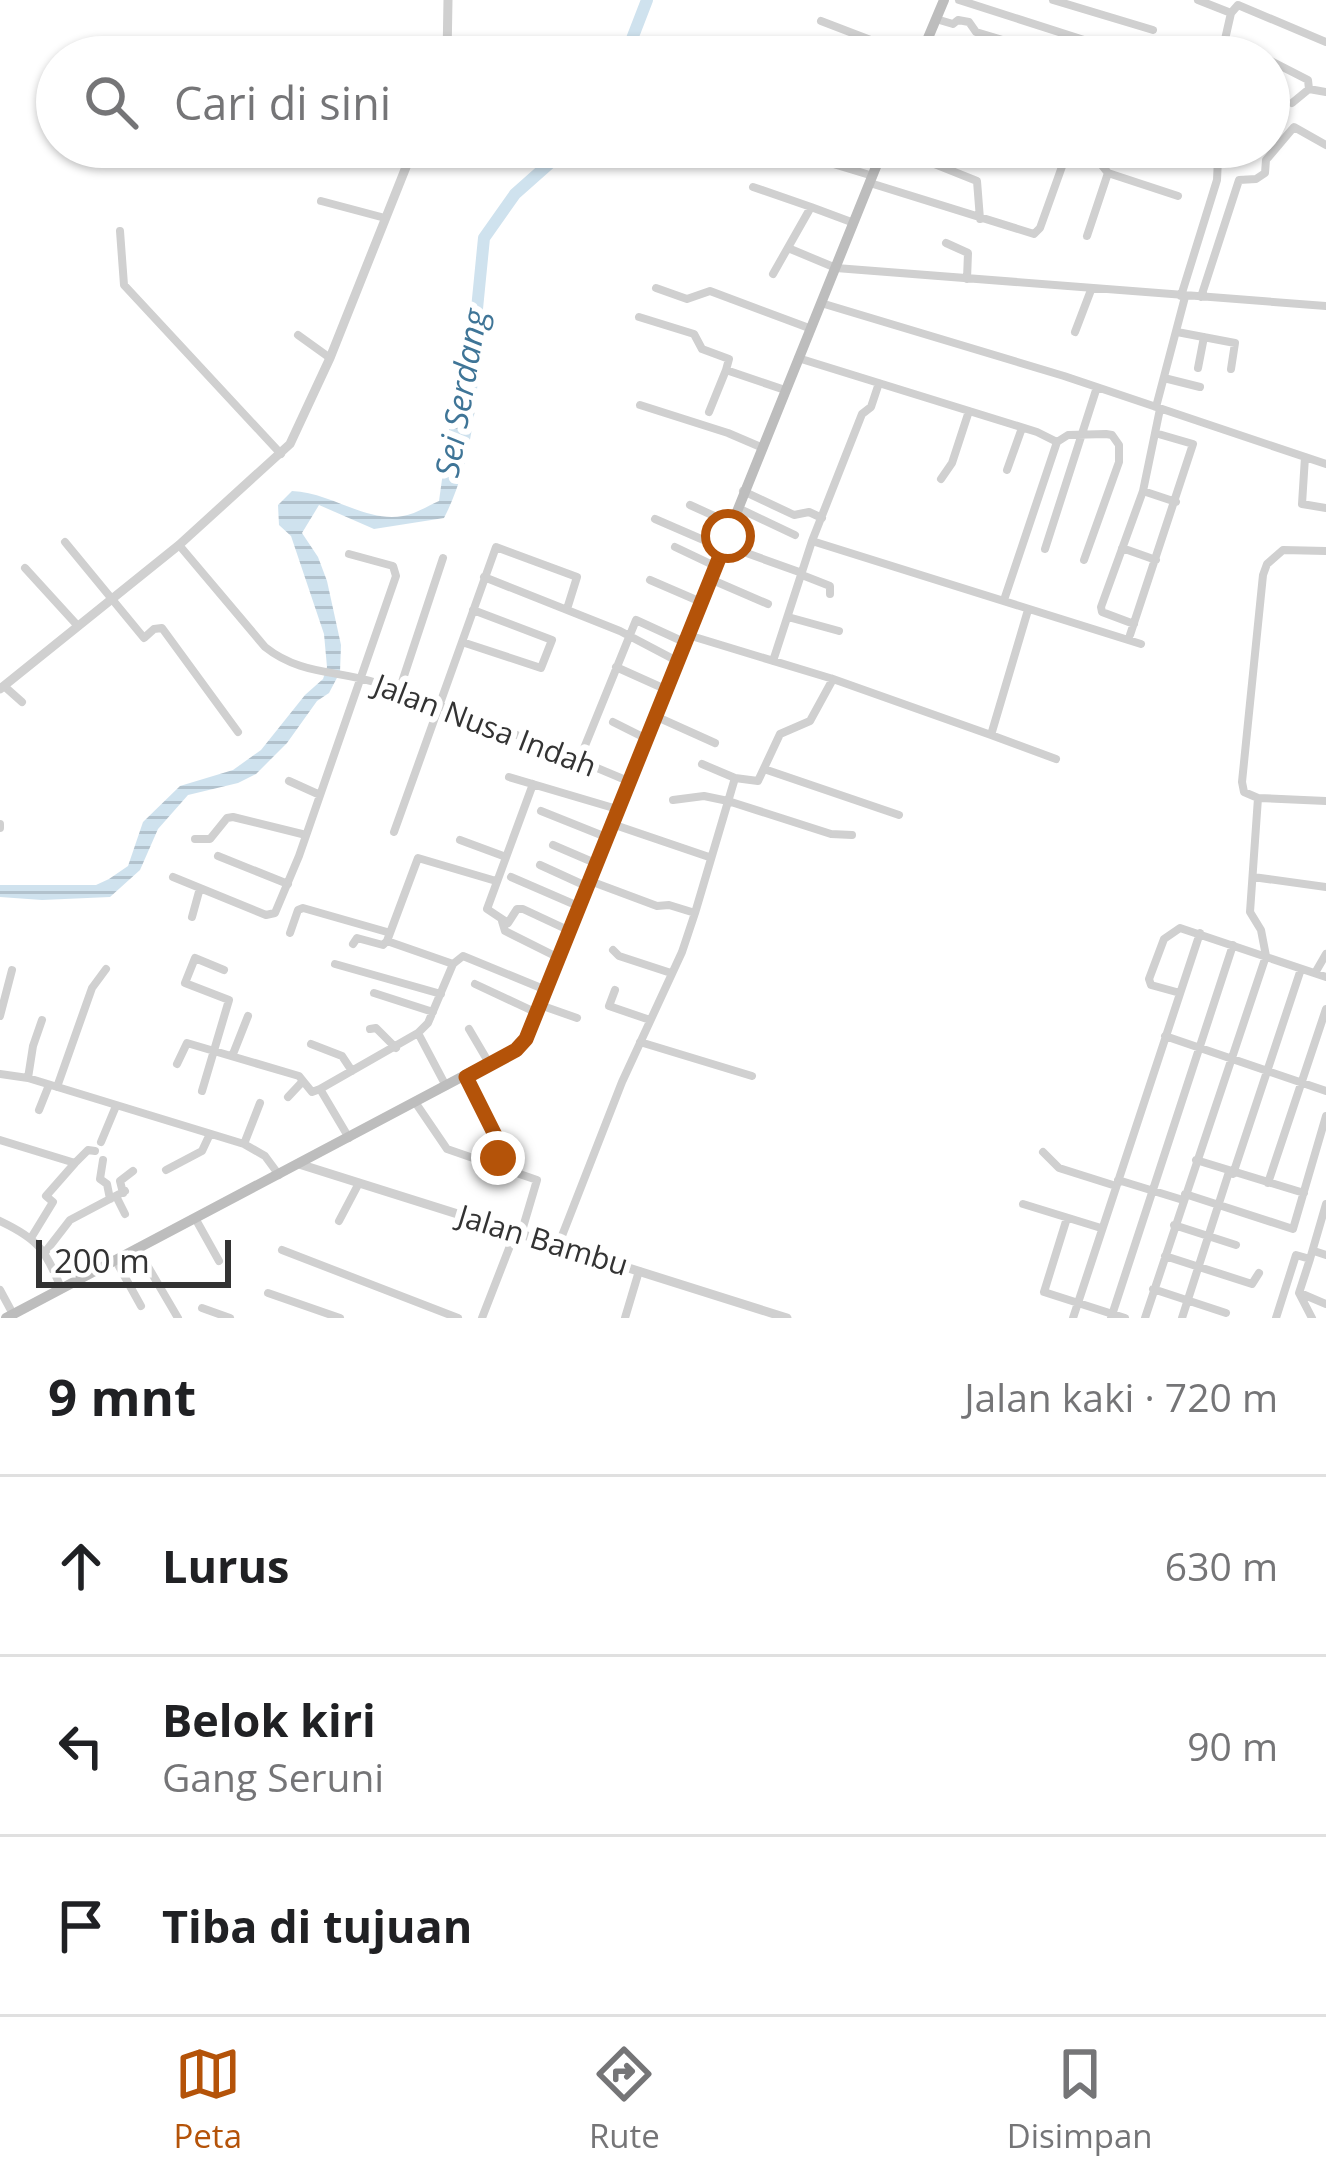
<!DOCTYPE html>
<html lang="id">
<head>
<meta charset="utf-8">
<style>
  :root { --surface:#fff; --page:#f2f2f2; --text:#202124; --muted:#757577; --line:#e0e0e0; --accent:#b45309 }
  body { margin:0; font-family:"Open Sans",sans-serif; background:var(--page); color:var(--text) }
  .scale { position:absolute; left:36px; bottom:30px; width:195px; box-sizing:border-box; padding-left:12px; border:6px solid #333; border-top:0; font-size:33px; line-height:42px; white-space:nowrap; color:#333; -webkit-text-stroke:9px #fff; paint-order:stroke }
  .stop { position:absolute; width:36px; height:36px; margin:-27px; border:9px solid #b45309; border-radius:50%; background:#fff }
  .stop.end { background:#b45309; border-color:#fff; box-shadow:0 3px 12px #0008 }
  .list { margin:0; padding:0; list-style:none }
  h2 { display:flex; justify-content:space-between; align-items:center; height:156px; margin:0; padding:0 48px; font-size:51px }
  h2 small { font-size:39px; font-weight:400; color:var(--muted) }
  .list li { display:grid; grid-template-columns:78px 1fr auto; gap:36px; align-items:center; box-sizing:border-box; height:180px; padding:0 48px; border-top:3px solid var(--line) }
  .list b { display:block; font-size:45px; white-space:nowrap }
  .list p { margin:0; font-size:39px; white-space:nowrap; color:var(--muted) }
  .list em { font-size:39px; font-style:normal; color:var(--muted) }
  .icon { flex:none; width:66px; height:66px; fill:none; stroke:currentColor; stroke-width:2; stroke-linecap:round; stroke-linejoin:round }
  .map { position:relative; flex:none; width:1326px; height:1318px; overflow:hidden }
  .search { position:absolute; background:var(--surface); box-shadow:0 3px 9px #0004; left:36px; right:36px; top:36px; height:132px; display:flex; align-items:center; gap:30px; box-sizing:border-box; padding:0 42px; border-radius:66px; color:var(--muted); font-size:45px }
  .sheet { height:696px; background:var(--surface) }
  nav { display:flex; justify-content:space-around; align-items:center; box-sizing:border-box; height:168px; border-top:3px solid var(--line); background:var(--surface); font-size:33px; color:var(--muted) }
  nav a { display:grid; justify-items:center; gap:6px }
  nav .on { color:var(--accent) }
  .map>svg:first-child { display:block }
  .water { fill:url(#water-rules) }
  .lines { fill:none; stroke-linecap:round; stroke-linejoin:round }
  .river { stroke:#cfe2ee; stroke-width:12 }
  .minor { stroke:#d0d0d0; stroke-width:8 }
  .tertiary { stroke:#d0d0d0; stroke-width:9 }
  .secondary { stroke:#bdbdbd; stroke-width:10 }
  .route { stroke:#b45309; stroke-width:15 }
  .labels { text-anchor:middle; stroke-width:12; stroke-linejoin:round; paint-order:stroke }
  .street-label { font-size:30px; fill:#333; stroke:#fff }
  .water-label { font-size:33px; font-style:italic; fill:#3f7597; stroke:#fff }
</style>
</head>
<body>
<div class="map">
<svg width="1326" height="1318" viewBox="0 0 1326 1318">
  <defs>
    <pattern id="water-rules" width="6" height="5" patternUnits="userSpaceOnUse" patternTransform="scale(3)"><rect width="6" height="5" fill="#cfe2ee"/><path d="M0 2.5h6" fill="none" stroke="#b2c2cd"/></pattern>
  </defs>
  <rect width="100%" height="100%" fill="#fff"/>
  <path class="water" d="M459 343 479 344C479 400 470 468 444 518L374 529 319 505 302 533 318 557 327 581 341 645 340 672 329 693 317 701 287 743 256 774 238 783 188 795 158 829 140 870 110 897 42 900 0 897V885H96L109 879 128 866 143 822 180 786 233 770 261 750 305 695 323 679 327 667 324 634 291 536 279 525 278 505 292 491C330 492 366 523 403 516 415 514 428 506 439 501L450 422 463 388Z"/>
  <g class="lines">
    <path class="river" d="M625 57 647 0
      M466 384 461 365 476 319 484 238 515 194 568 147"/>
    <path class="minor" d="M959 0 1137 57
      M1053 0 1153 30
      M1198 0 1231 13 1221 57
      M1231 13 1238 5 1326 42
      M936 19 953 24 958 20 969 22 976 32 1059 57
      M821 21 915 57
      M928 40 980 57
      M1224 42 1262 57
      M1269 60 1308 80 1309 89
      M1292 103 1309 89 1326 92
      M868 147 882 153
      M892 147 977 181 980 219
      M1069 147 1097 159 1108 173 1087 236
      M1165 147 1171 149
      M784 149 873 176
      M1108 173 1178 196
      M870 183 1034 234 1040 228 1069 147
      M753 187 811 207
      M321 201 385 218
      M120 231 124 285 281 454
      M946 243 968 253 967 279
      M788 248 836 268 1326 306
      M773 274 811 207 854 223
      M656 288 687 299 710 291 809 328
      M1181 296 1217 180 1218 159 1210 147
      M1201 297 1239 180 1256 179 1265 173 1266 160 1294 127 1326 145
      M821 303 1064 376 1326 464
      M639 317 694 334 702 349 729 359 726 370
      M1075 332 1091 290
      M1177 332 1235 343 1231 369
      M298 335 330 358
      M798 358 1037 432 1057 442 1004 600
      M1198 368 1204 337
      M1164 378 1200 387
      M640 405 728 433 763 448
      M1156 407 1185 297
      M709 412 726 370 785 390
      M1057 442 1068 435 1106 434 1112 435 1119 445V462L1084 560
      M1305 457 1302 504 1326 508
      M1007 470 1022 428
      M941 479 952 463 969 411
      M743 491 794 515 809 512 822 518
      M1143 491 1176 502
      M690 505 732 524
      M738 508 795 535
      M655 519 722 548
      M812 541 1141 644
      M65 542 144 638 154 629 162 628 238 732
      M179 545 265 647C300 675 337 670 377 683 463 712 545 746 628 781
      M724 545 802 573
      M675 547 715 566
      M1122 548 1156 560
      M1045 549 1097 387
      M1326 551 1283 550 1267 564 1263 575 1242 782 1244 792 1258 798 1326 801
      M25 568 77 625
      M802 575 830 586V594
      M484 577 620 631 677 661
      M710 579 768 604
      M650 580 701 602
      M788 617 839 631
      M1134 624 1102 612 1101 607 1143 491 1160 409
      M688 635 833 679 991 735 1028 610
      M1130 635 1193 444 1155 433
      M462 642 541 668 552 640 473 610
      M773 661 812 541 862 414 871 407 879 383
      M616 667 665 689
      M4 686 22 702
      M399 691 443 558
      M655 716 715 743
      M613 722 645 738
      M991 735 1056 759
      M580 758 636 620 684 642
      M764 769 899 815
      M509 777 617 809
      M735 778 758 781 780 734 810 721 833 679
      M289 781 320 795
      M533 784 487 909 508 923 517 909H523L568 930
      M673 800 704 796 728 801 831 834 852 835
      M541 811 606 837
      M0 824V828
      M612 824 709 857
      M394 832 496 547 577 577 567 609
      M195 839H210L227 818 233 817 306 835
      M460 840 506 857
      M553 845 595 863
      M218 856 288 884
      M540 865 586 886
      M173 877 266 915 275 913 299 856 396 576 393 566 349 554
      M511 877 578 906
      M1253 877 1326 887
      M695 913 735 778 702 764
      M192 917 200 888
      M502 921 505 931 557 957
      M290 933 298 910 303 908 387 932
      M387 941 418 858 496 881
      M353 944 357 938 383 945 387 941 453 964
      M613 950 619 956 671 973
      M335 964 441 994
      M453 964 463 956 546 990
      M1315 973 1326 954
      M475 984 535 1012
      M615 990 609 1006 650 1020
      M374 993 433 1012
      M1180 993 1151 985 1149 979 1164 939 1180 928 1326 977
      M540 1005 577 1018
      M0 1016 12 970
      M370 1029 376 1028 396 1048
      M469 1029 489 1063
      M418 1033 446 1086
      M1165 1036 1326 1091
      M640 1042 752 1076
      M311 1044 342 1056 352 1071
      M233 1054 248 1016
      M177 1064 187 1043 299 1076 303 1081 288 1097
      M0 1074 28 1078 244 1144 265 1156 279 1175
      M466 1077 501 1147 496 1165
      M28 1078 33 1046 42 1020
      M303 1081 312 1092 320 1089 349 1138
      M57 1087 92 988 106 969
      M320 1089 418 1033 428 1023 453 964
      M202 1091 229 1000 185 983 195 958 224 970
      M415 1102 447 1149 537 1180 521 1234
      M39 1110 49 1085
      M0 1140 75 1163 46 1196 53 1202 31 1238
      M101 1142 116 1106
      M244 1144 260 1103
      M1043 1152 1059 1168 1116 1186
      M103 1160 100 1179 107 1184 110 1199
      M1196 1160 1304 1193
      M75 1163 88 1150 95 1151
      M166 1170 202 1151 209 1136
      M1233 1174 1301 969
      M1118 1180 1183 1200
      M1268 1183 1326 1009
      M123 1193 120 1181 133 1171
      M1185 1194 1293 1229 1326 1116
      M116 1196 125 1214
      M1023 1204 1101 1228
      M195 1218 219 1261
      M1067 1218 1044 1292 1125 1318
      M0 1221C38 1239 45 1249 61 1288
      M339 1221 359 1183
      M1174 1225 1236 1245
      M558 1246 622 1082 682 952 695 913 669 905 657 906 590 881
      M137 1248 178 1318
      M282 1250 458 1318
      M46 1251 70 1220 125 1191
      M1314 1251 1326 1255
      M1165 1256 1252 1284 1259 1273
      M1310 1259 1299 1293 1312 1318
      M116 1261 141 1306
      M1153 1289 1226 1313
      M0 1290 13 1314
      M268 1293 340 1318
      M1300 1293 1326 1304
      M202 1308 230 1318
      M482 1318 515 1233
      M625 1318 639 1271
      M1073 1318 1200 933
      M1111 1318 1233 945
      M1145 1318 1266 956 1261 930 1250 912 1258 798
      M1182 1318 1229 1172
      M1276 1318 1296 1255 1310 1259 1326 1204"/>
    <path class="tertiary" d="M447 57 448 0
      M0 689 179 545 290 444 330 358 414 147
      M299 1164 787 1318"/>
    <path class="secondary" d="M920 57 944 0
      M6 1318 522 1045 884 147"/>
  </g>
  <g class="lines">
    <path class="route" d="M498 1158 501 1147 466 1077 516 1050 526 1039 728 536"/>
  </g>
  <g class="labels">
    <g class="street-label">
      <text transform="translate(485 726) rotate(21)" y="10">Jalan Nusa Indah</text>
      <text transform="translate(543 1241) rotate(17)" y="10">Jalan Bambu</text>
    </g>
    <g class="water-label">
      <text transform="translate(461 393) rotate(-80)" y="12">Sei Serdang</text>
    </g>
  </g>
</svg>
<div class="scale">200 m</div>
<div class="stop" style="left:728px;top:536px"></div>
<div class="stop end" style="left:498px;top:1158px"></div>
<div class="search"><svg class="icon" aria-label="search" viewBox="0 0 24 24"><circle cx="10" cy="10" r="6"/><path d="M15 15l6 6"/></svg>Cari di sini</div>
</div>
<section class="sheet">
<h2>9 mnt<small>Jalan kaki · 720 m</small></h2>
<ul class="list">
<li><svg class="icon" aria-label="ahead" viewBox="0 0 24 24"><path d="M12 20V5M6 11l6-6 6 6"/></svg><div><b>Lurus</b></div><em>630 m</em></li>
<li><svg class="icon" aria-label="left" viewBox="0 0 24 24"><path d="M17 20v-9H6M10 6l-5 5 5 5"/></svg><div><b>Belok kiri</b><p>Gang Seruni</p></div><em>90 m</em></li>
<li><svg class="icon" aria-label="arrive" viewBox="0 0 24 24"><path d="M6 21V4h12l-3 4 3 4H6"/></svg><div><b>Tiba di tujuan</b></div></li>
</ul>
</section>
<nav>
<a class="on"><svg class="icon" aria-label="map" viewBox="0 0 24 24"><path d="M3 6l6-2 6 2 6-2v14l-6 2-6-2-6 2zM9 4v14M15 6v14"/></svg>Peta</a>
<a><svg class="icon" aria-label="directions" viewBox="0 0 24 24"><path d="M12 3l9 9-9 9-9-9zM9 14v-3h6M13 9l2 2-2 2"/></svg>Rute</a>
<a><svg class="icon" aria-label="saved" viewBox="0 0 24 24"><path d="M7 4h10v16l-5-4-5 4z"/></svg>Disimpan</a>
</nav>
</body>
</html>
